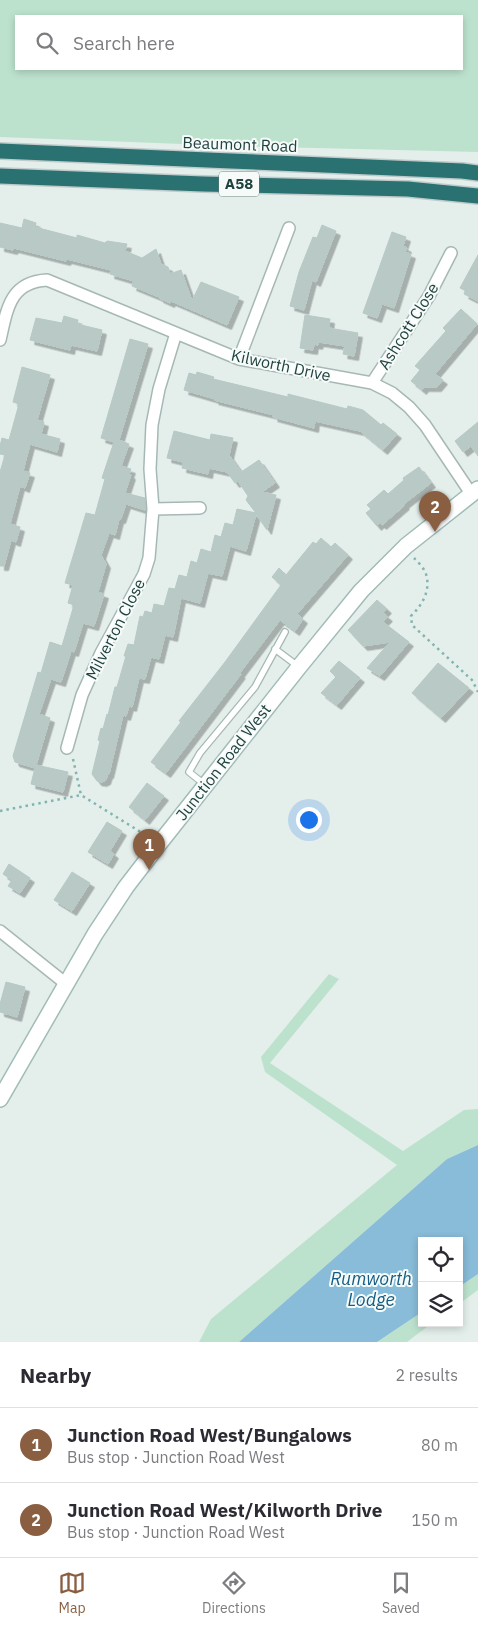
<!DOCTYPE html>
<html lang="en">
<head>
<meta charset="utf-8">
<style>
  :root { --surface:#fff; --page:#f2f2f3; --text:#2b2b33; --muted:#7c7c81; --line:#e1e1e2; --accent:#8a5f41 }
  body { margin:0; font-family:"IBM Plex Sans",sans-serif; background:var(--page); color:var(--text) }
  .controls { position:absolute; right:15px; bottom:15px; display:grid; overflow:hidden; border-radius:0px; box-shadow:0 2px 8px #0003 }
  .controls button { width:45px; height:45px; display:grid; place-items:center; padding:0; border:0; border-bottom:1px solid var(--line); background:var(--surface); color:var(--text); font:25px sans-serif }
  .you { position:absolute; left:308px; top:819px; width:18px; height:18px; margin:-12px; border:4px solid #fff; border-radius:50%; background:#1a73e8; box-shadow:0 0 0 8px #1a73e833 }
  .badge { display:grid; place-items:center; width:32px; height:32px; border-radius:50%; background:var(--accent); color:#fff; font-size:16px; font-weight:700 }
  .pin { position:absolute; translate:-50% -41px; filter:drop-shadow(0 1px 2px #0008) }
  .pin::after { content:''; position:absolute; top:26px; width:18px; height:15px; background:inherit; clip-path:polygon(0 0,100% 0,50% 100%) }
  .list { margin:0; padding:0; list-style:none }
  h2 { display:flex; justify-content:space-between; align-items:center; height:65px; margin:0; padding:0 20px; font-size:21px }
  h2 small { font-size:16px; font-weight:400; color:var(--muted) }
  .list li { display:grid; grid-template-columns:32px 1fr auto; gap:15px; align-items:center; box-sizing:border-box; height:75px; padding:0 20px; border-top:1px solid var(--line) }
  .list b { display:block; font-size:19px; white-space:nowrap }
  .list p { margin:0; font-size:16px; white-space:nowrap; color:var(--muted) }
  .list em { font-size:16px; font-style:normal; color:var(--muted) }
  .icon { flex:none; width:28px; height:28px; fill:none; stroke:currentColor; stroke-width:2; stroke-linecap:round; stroke-linejoin:round }
  .map { position:relative; flex:none; width:478px; height:1342px; overflow:hidden }
  .search { position:absolute; background:var(--surface); box-shadow:0 2px 8px #0003; left:15px; right:15px; top:15px; height:55px; display:flex; align-items:center; gap:12px; box-sizing:border-box; padding:0 18px; border-radius:0px; color:var(--muted); font-size:19px }
  .sheet { height:215px; background:var(--surface) }
  nav { display:flex; justify-content:space-around; align-items:center; box-sizing:border-box; height:70px; border-top:1px solid var(--line); background:var(--surface); font-size:14px; color:var(--muted) }
  nav a { display:grid; justify-items:center; gap:2px }
  nav .on { color:var(--accent) }
  .map>svg:first-child { display:block }
  .green { fill:#bce2cd; fill-rule:evenodd }
  .water { fill:#88bcd8 }
  .building { fill:#b9cac6; stroke:#b6c9c5; filter:url(#shadow) }
  .lines { fill:none; stroke-linecap:round; stroke-linejoin:round }
  .lane-casing { stroke:#a6b8b5; stroke-width:8 }
  .street-casing { stroke:#a6b8b5; stroke-width:14 }
  .secondary-casing { stroke:#a1bcb8; stroke-width:18 }
  .highway-casing { stroke:#c1caca; stroke-width:18 }
  .path { stroke:#82b5af; stroke-width:2.5; stroke-dasharray:2.5 4; stroke-linecap:butt }
  .lane { stroke:#fff; stroke-width:5.5 }
  .street { stroke:#fff; stroke-width:11 }
  .secondary { stroke:#fff; stroke-width:15 }
  .highway { stroke:#2a7271; stroke-width:15 }
  .labels { text-anchor:middle; stroke-width:4; stroke-linejoin:round; paint-order:stroke }
  .shield { fill:#f6fbf9; stroke:#617a78; stroke-width:1 }
  .shield-label { font-size:15px; font-weight:bold; fill:#214340 }
  .street-label { font-size:16px; fill:#214340; stroke:#f6fbf9 }
  .water-label { font-size:18px; font-style:italic; fill:#155c85; stroke:#f6fbf9 }
</style>
</head>
<body>
<div class="map">
<svg width="478" height="1342" viewBox="0 0 478 1342">
  <defs>
    <filter id="shadow"><feDropShadow dx="4.5" dy="4.5" stdDeviation="0" flood-color="#0004"/></filter>
  </defs>
  <rect width="100%" height="100%" fill="#e4efec"/>
  <path class="green" d="M0 0H478V152L234 146 0 137ZM462 16V69H16V16Z
    M329 974 339 979 270 1063 403 1151 464 1110 478 1109V1145L447 1159 239 1342H199L211 1319 397 1165 265 1072 261 1057Z
    M478 1274V1290L459 1304V1287Z
    M422 1312V1323H432L407 1342H377Z"/>
  <path class="water" d="M478 1145V1274L459 1287V1241H422V1312L377 1342H239L447 1159Z"/>
  <path class="building" d="M24 219 36 223 35 227 77 238V235L105 243 107 241 127 244 125 251 142 258 156 249 161 264 168 267 170 274 181 270 192 301 201 282 239 297 227 325 171 301 170 303 159 298V297L132 286 134 281 110 274 111 270 67 259 66 261 14 248 13 250 0 247V223L22 228Z
    M322 225 336 231 316 282 312 280 304 310 290 306 299 272 313 237 317 238Z
    M392 232 406 237 403 246 407 248 405 252 411 254 394 308 382 304 377 318 363 313Z
    M478 255V301L464 294 466 291 460 288Z
    M461 309 477 324 435 374 443 380 437 387H424L422 390 411 381 420 370 415 366 446 331 443 328Z
    M305 315 330 319 329 328 358 333 354 356 343 354 345 346 319 342 318 345 314 344 313 350 300 348Z
    M64 316 78 320 77 324 102 330 97 351 71 345 70 350 30 340 36 318 62 323Z
    M130 339 148 344 119 440 129 444 121 466 131 469 129 474 131 475 125 493 145 498V510L126 504 121 519H119L115 535 109 533 101 555 106 564 98 592 104 594 94 626 83 623 74 652 71 651 61 682 51 679 39 714 50 718 36 765 68 772 63 792 31 784 35 768 15 762 13 756 38 672 41 673 50 642 62 646 74 605 68 603 73 585 65 583 86 513 95 515 105 479 102 478 114 442 101 438Z
    M22 367 50 375 37 420 44 422 41 434 60 439 57 452 30 444 23 471 30 473 25 488 20 486 10 524 20 527 16 542 11 540 4 566H0V472L5 455 0 454V446L2 438 9 440 19 404 13 402Z
    M197 372 214 377 213 379 288 397V394L347 409 348 406 363 410 381 425 383 423 397 434 383 450 360 431 315 421 314 428 273 417 274 415 214 400 215 399 184 390 189 373 196 375Z
    M478 422V456L471 446 463 452 455 441Z
    M174 431 210 440 211 434 233 438 229 455 241 472 259 460 275 483 262 492 276 495 267 530 256 514 246 551 230 546 222 576 208 573 200 603 181 598 173 637 165 635 159 659 151 657 145 679 139 678 132 707 129 706 126 716 123 715 109 774H108L106 780 102 782 97 781 92 774 100 741 98 740 101 728 103 729 107 714 108 715 115 687H117L126 656H124L128 644 134 645 140 616 143 617 145 611 152 613 154 604 164 606 169 588 175 589 179 575 187 577 191 561 197 563 201 549 211 552 215 535 221 537 225 523 233 525 237 509 256 513 246 500 248 496 238 481 235 483 227 472 209 468 208 474 182 468 183 462 167 458Z
    M419 467 431 483 404 504 405 505 382 525 380 523 377 526 366 513 371 509 367 505 384 490 388 494 404 480 403 478Z
    M321 538 331 547 335 543 348 555 297 614 303 619 295 631 280 620 239 674H241L166 773 151 762 181 722 179 721 225 662 281 585 272 577 279 568 286 575 313 542 316 544Z
    M377 600 387 609 383 613 388 617 383 622 409 642 380 676 367 668 390 642 363 646 348 630Z
    M339 661 360 678 337 705 321 693 336 677 330 671Z
    M438 663 469 688 441 718 412 693Z
    M147 783 164 796 145 820 129 807Z
    M107 822 122 831 110 851 114 854 108 864 88 852Z
    M9 864 30 878 20 893 8 886 12 880 3 874Z
    M72 872 90 883 72 911 54 900Z
    M6 982 25 987 17 1017 0 1012V1004Z"/>
  <g class="lines">
    <g class="lane-casing">
      <path id="lane" d="M275 649 299 667
        M204 784 189 772 200 753 255 687 285 632"/>
    </g>
    <g class="street-casing">
      <path id="street" d="M0 340C7 309 10 282 47 280L239 359 372 383 392 393 409 407 425 425 472 495
        M239 359 289 228
        M372 383 429 296 451 253
        M153 509 200 508
        M67 748 82 695 101 653 144 574 149 558 153 509 150 469 152 425 159 389 176 333
        M0 931 65 983"/>
    </g>
    <g class="secondary-casing">
      <path id="secondary" d="M0 1099 95 934 126 887 159 844 299 667 361 591 406 546 478 489"/>
    </g>
    <g class="highway-casing">
      <path id="highway" d="M0 151C154 159 308 163 462 171L478 173
        M0 176 203 184 408 189 478 196"/>
    </g>
    <path class="path" d="M414 558C418 562 424 568 426 574 431 591 422 605 411 616L412 625 472 680 478 692
      M73 759 81 795 147 836
      M0 811 81 795"/>
    <use href="#lane" class="lane"/>
    <use href="#street" class="street"/>
    <use href="#secondary" class="secondary"/>
    <use href="#highway" class="highway"/>
  </g>
  <g class="labels">
    <rect class="shield" x="219" y="171.5" width="40" height="25" rx="4"/>
    <g class="shield-label">
      <text x="239" y="189">A58</text>
    </g>
    <g class="street-label">
      <text transform="translate(240 144) rotate(2)" y="6">Beaumont Road</text>
      <text transform="translate(408 326) rotate(-58)" y="6">Ashcott Close</text>
      <text transform="translate(281 365) rotate(12)" y="6">Kilworth Drive</text>
      <text transform="translate(115 629) rotate(-63)" y="6">Milverton Close</text>
      <text transform="translate(223 762) rotate(-52)" y="6">Junction Road West</text>
    </g>
    <g class="water-label">
      <text x="371" y="1285">Rumworth<tspan x="371" dy="21">Lodge</tspan></text>
    </g>
  </g>
</svg>
<div class="controls">
<button><svg class="icon" aria-label="locate" viewBox="0 0 24 24"><circle cx="12" cy="12" r="6"/><path d="M12 2v4M12 18v4M2 12h4M18 12h4"/></svg></button>
<button><svg class="icon" aria-label="layers" viewBox="0 0 24 24"><path d="M12 4l9 5-9 5-9-5zM3 14l9 5 9-5"/></svg></button>
</div>
<div class="you"></div>
<div class="pin badge" style="left:149px;top:870px">1</div>
<div class="pin badge" style="left:435px;top:532px">2</div>
<div class="search"><svg class="icon" aria-label="search" viewBox="0 0 24 24"><circle cx="10" cy="10" r="6"/><path d="M15 15l6 6"/></svg>Search here</div>
</div>
<section class="sheet">
<h2>Nearby<small>2 results</small></h2>
<ul class="list">
<li><span class="badge">1</span><div><b>Junction Road West/Bungalows</b><p>Bus stop · Junction Road West</p></div><em>80 m</em></li>
<li><span class="badge">2</span><div><b>Junction Road West/Kilworth Drive</b><p>Bus stop · Junction Road West</p></div><em>150 m</em></li>
</ul>
</section>
<nav>
<a class="on"><svg class="icon" aria-label="map" viewBox="0 0 24 24"><path d="M3 6l6-2 6 2 6-2v14l-6 2-6-2-6 2zM9 4v14M15 6v14"/></svg>Map</a>
<a><svg class="icon" aria-label="directions" viewBox="0 0 24 24"><path d="M12 3l9 9-9 9-9-9zM9 14v-3h6M13 9l2 2-2 2"/></svg>Directions</a>
<a><svg class="icon" aria-label="saved" viewBox="0 0 24 24"><path d="M7 4h10v16l-5-4-5 4z"/></svg>Saved</a>
</nav>
</body>
</html>
